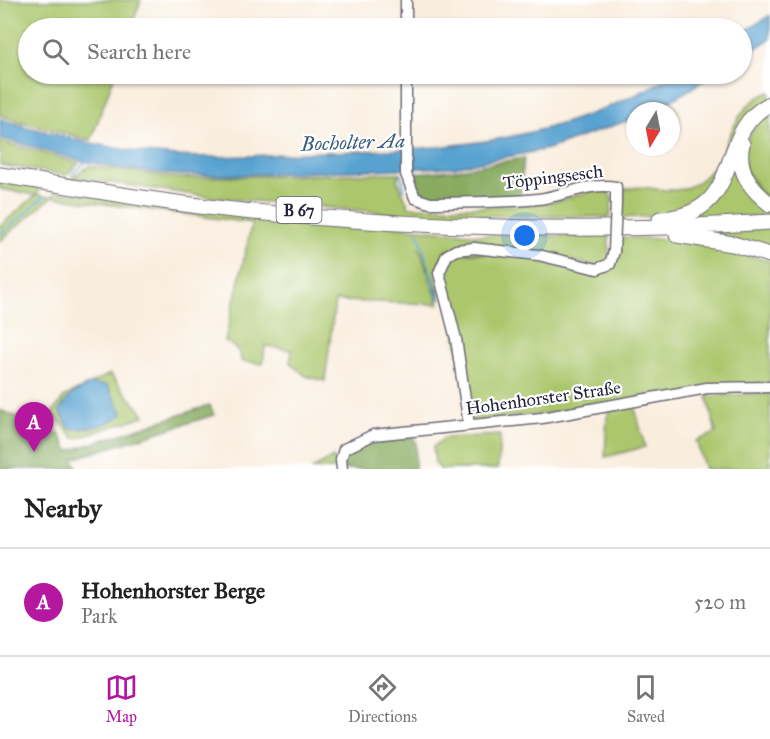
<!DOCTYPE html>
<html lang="en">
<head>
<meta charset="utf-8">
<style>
  :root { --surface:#fff; --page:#f2f2f2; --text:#222; --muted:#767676; --line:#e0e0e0; --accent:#b5179e }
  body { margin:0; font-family:"IM FELL Great Primer",serif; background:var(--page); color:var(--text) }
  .compass { position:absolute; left:626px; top:102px; width:54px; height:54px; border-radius:50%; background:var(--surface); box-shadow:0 2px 4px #0004; rotate:190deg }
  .you { position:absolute; left:525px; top:236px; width:21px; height:21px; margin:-15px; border:4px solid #fff; border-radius:50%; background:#1a73e8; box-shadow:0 0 0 9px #1a73e833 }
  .badge { display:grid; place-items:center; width:39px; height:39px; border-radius:50%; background:var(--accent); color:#fff; font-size:20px; font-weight:700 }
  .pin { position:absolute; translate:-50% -50px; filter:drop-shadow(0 2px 3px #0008) }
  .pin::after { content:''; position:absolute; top:32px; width:21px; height:18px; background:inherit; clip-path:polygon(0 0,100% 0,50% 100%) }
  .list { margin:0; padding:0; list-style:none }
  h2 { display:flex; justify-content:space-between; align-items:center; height:78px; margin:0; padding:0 24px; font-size:26px }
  h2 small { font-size:20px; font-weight:400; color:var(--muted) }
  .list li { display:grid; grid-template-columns:39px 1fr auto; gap:18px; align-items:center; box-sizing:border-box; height:108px; padding:0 24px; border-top:2px solid var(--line) }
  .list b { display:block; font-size:22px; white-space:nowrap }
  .list p { margin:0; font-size:20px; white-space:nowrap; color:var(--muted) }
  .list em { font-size:20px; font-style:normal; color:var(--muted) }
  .icon { flex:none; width:33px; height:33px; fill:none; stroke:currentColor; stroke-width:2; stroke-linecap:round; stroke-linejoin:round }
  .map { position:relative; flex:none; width:770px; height:469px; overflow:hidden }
  .search { position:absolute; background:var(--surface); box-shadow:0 2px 4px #0004; left:18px; right:18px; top:18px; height:66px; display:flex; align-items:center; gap:15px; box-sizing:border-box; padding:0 21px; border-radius:33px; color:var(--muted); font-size:22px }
  .sheet { height:186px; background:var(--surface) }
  nav { display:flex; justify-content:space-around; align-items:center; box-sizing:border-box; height:84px; border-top:2px solid var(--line); background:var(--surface); font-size:16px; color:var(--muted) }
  nav a { display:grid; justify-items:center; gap:3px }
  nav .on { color:var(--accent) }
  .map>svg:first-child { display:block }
  .green { fill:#abc66c; stroke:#667454; stroke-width:1.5 }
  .forest { fill:#88ab60; stroke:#55664e; stroke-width:1.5 }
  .water { fill:#59a2d0; stroke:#3e6286; stroke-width:1.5 }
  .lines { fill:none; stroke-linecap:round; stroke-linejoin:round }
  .stream { stroke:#59a2d0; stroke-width:2 }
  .minor-casing { stroke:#6d6974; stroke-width:13 }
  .highway-casing { stroke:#6d6974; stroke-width:17 }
  .minor { stroke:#fff; stroke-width:10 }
  .highway { stroke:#fff; stroke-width:15 }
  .minor-bridge-casing { stroke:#6d6974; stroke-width:13; stroke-linecap:butt }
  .minor-bridge { stroke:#fff; stroke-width:10 }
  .labels { text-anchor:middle; stroke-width:4.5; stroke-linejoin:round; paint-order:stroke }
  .shield { fill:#fff; stroke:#646476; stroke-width:1.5 }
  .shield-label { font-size:16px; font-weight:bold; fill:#22223b }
  .street-label { font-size:18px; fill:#22223b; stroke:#fff }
  .water-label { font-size:20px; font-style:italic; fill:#3b5c7e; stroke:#fff }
</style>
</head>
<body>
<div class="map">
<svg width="770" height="469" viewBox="0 0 770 469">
  <rect width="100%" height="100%" fill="#fff"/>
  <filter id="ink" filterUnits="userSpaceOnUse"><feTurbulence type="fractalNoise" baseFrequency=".0167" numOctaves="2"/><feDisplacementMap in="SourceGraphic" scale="12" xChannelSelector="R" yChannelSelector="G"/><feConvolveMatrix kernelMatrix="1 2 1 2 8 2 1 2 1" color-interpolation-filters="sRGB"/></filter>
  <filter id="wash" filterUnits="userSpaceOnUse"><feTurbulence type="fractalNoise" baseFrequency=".008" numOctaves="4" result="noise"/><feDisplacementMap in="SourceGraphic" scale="24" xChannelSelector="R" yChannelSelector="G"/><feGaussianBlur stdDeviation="1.35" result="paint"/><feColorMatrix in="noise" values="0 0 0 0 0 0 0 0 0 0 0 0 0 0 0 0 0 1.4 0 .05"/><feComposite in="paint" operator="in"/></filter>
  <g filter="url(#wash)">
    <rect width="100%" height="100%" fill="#f9eede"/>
    <path class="green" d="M0 0H141L131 28H28V74H115L91 140 0 116Z
      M770 92V101L763 105 715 190 680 215 619 218 623 190C649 180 674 203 703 178 731 154 730 104 770 92Z
      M770 114V201C764 194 751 185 748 176 739 150 747 128 770 114Z
      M0 141 79 163 66 175 0 165Z
      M736 154 770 207V215L683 220Z
      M89 166 179 178 400 173 397 179 409 207C456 208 502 207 549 202 570 200 586 188 607 191L612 198 610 217 410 215 209 197 72 177Z
      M0 180 40 188 37 195 51 197 57 192 479 235 609 236V257L605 264 596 267 546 254 446 251C432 271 436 277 441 299L419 247 439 304 335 301 325 381 306 376 290 363 292 350 265 346 263 364 241 361C242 351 233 346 225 341L252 223 52 197 0 241V226L36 195 0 189Z
      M770 226V251L685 233Z
      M619 237 683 240 770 261V382L555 413 472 421 443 271 452 257 461 253 519 255 602 273 614 265Z
      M110 374 145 416 75 439 52 413 65 396Z
      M770 393V469H705L696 441 716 433 707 396Z
      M634 404 645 447 605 457 607 417 611 408Z
      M500 435 498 469H440L435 463 433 447 444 438Z
      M333 457 339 469H313Z"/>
    <path class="forest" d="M524 158 520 197 427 199 421 196 415 173 454 170Z
      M210 405 214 415 73 459 78 469H0V410L59 433 69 451Z
      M411 434 416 442 415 469H343L348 450 365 440Z"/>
    <path class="water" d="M770 15V39L742 57V33Z
      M675 74H714C690 88 664 111 635 111V118L548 149 454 167 234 175H179L124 169 81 161 0 138V119C59 136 117 152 178 156 226 159 276 154 324 152 457 149 556 143 675 74Z
      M90 384 107 385 123 414C106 426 91 429 70 429L59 410 72 394Z"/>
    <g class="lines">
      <path class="stream" d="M72 174 88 160
        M401 175 404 190
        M418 232 439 300
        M0 235 45 196"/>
    </g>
  </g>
  <g filter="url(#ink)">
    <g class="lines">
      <g class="minor-casing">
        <path id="minor" d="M406 0V28
          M406 74V174L415 198 430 203C465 202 502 203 538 199 565 196 588 182 616 187V202
          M469 425 456 339 439 273 447 255 456 250 474 248 538 255 597 269 610 264 614 251
          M342 469 341 459 344 449 373 435 542 418 707 388 770 387"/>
      </g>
      <g class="highway-casing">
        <path id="highway" d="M742 144C736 170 750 189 770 204
          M0 175C81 188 162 203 243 211 418 228 594 234 770 222
          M660 219C748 214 713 132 770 104
          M677 235 733 244 770 255"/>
      </g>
      <use href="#minor" class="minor"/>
      <use href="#highway" class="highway"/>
      <g class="minor-bridge-casing">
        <path id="minor-bridge" d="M614 251 616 202"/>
      </g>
      <use href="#minor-bridge" class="minor-bridge"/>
    </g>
  </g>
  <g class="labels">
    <rect class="shield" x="276.5" y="197" width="45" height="26" rx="4.5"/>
    <g class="shield-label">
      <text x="299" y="216">B 67</text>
    </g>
    <g class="street-label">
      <text transform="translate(553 177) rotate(-7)" y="6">Töppingsesch</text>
      <text transform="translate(543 398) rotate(-8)" y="6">Hohenhorster Straße</text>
    </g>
    <g class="water-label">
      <text transform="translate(353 142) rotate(-2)" y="7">Bocholter Aa</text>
    </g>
  </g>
</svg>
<svg class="compass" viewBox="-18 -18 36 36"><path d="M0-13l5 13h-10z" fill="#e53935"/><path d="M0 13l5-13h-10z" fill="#767676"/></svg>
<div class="you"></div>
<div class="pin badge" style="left:34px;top:452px">A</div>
<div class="search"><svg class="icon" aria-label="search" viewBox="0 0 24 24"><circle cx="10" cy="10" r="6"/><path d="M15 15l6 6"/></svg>Search here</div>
</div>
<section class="sheet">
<h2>Nearby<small></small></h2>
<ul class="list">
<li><span class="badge">A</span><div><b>Hohenhorster Berge</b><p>Park</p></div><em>520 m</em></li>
</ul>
</section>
<nav>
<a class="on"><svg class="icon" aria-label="map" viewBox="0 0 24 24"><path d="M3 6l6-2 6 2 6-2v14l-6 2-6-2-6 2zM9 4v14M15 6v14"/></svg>Map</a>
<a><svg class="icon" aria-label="directions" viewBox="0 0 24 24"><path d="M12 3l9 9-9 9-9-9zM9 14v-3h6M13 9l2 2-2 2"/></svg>Directions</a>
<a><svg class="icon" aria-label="saved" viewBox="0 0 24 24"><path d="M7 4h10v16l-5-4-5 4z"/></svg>Saved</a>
</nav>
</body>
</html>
